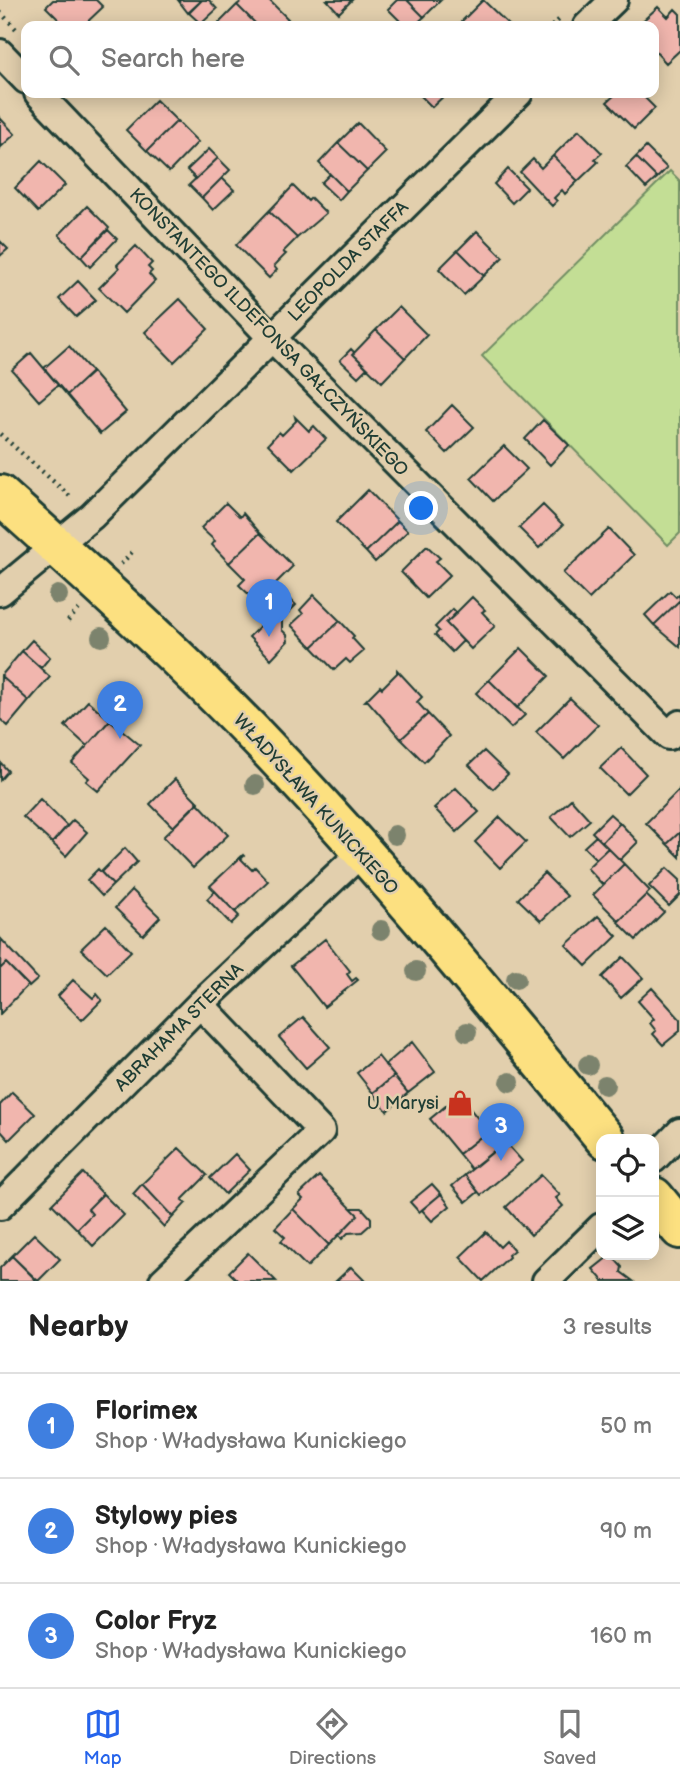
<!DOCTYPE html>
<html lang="en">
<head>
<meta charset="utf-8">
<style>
  :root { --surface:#fff; --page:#f6f6f6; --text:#222; --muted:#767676; --line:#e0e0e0; --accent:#2563eb }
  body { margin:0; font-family:"Balsamiq Sans",sans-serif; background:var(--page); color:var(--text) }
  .controls { position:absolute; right:21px; bottom:21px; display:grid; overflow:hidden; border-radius:14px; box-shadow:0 4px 18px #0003 }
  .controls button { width:63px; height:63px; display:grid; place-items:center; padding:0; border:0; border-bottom:2px solid var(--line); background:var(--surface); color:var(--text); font:35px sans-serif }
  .you { position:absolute; left:422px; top:509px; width:24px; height:24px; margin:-18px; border:5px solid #fff; border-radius:50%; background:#1a73e8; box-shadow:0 0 0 10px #1a73e833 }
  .badge { display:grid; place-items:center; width:46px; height:46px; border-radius:50%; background:var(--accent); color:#fff; font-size:23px; font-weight:700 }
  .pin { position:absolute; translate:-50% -58px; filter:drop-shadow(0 2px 4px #0008) }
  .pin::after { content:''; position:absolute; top:37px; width:24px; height:21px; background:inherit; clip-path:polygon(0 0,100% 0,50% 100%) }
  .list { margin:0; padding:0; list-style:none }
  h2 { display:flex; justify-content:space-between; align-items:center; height:91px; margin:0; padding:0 28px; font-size:30px }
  h2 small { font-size:23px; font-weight:400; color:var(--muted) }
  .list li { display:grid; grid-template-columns:46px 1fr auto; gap:21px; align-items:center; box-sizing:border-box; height:105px; padding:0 28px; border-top:2px solid var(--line) }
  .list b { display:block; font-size:26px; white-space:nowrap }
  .list p { margin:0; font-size:23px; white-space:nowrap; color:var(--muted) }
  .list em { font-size:23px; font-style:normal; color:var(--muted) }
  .icon { flex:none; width:38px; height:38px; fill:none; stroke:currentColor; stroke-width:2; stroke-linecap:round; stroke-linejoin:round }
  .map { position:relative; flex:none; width:680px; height:1281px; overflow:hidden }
  .search { position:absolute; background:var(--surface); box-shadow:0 4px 18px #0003; left:21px; right:21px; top:21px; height:77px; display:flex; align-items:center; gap:18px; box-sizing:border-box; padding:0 24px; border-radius:14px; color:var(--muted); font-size:26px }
  .sheet { height:406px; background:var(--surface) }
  nav { display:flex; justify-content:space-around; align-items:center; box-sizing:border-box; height:98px; border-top:2px solid var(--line); background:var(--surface); font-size:19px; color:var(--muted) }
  nav a { display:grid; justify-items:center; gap:4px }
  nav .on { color:var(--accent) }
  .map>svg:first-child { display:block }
  .green { fill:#c3de95; stroke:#718e64; stroke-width:2 }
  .building { fill:#f1b6ae; stroke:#1f3d34; stroke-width:2 }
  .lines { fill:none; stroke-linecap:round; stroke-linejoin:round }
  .street-casing { stroke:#1f3d34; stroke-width:32 }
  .primary-casing { stroke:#1f3d34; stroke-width:44 }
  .path { stroke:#1f3d34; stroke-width:4.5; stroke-dasharray:2 5; stroke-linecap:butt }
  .street { stroke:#e2cfad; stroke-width:26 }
  .primary { stroke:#fce080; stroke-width:38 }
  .tree { fill:#7b836d }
  .labels { text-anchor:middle; stroke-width:5; stroke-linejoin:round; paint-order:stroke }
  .street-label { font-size:18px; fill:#1f3d34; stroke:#e2cfad }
  .poi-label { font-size:18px; fill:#1f3d34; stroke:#e2cfad; text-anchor:end }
</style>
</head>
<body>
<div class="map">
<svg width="680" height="1281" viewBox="0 0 680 1281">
  <rect width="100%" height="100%" fill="#e2cfad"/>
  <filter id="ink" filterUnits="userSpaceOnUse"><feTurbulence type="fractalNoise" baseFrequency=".0143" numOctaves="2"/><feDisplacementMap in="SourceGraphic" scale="14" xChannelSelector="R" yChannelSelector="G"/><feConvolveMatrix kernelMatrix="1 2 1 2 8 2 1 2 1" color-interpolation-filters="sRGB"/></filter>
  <g filter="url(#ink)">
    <path class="green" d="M670 171 680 181V533L668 545 482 356Z"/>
    <path class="building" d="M53 0H96L103 7 83 26H65L46 7Z
      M178 0H202L188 13Z
      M202 0H209L217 9 201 24 189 13Z
      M243 0H269L288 19 281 26H258L237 5Z
      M327 0H352L339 13Z
      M397 0H407L424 17 414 26H405L388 9Z
      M407 0H441L424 17Z
      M483 0 510 26H457Z
      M237 5 258 26H222L219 23Z
      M658 7 668 17 675 9 680 14V50L666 63 654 50V26H637Z
      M418 93H447L432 107Z
      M617 93H640L655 108 634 129 607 102Z
      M156 100 177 121 147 151 126 130Z
      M0 118 15 134 0 148Z
      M177 121 198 142 169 172 147 151Z
      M358 123 386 152 367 171 338 143Z
      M579 130 602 153 595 159 598 162 578 181 553 156Z
      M338 143 367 171 347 191 319 163Z
      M646 147 667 168 657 178 636 157Z
      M209 149 218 158 196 179 187 170Z
      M553 156 578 181 565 194 562 190 554 198 557 201 552 206 520 172 533 159 541 168Z
      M636 157 657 178 646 188 626 167Z
      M218 158 230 170 202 198 189 185Z
      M41 161 65 185 38 212 15 188Z
      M508 169 527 188 512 203 494 184Z
      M330 174 347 191 339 200 321 183Z
      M222 178 234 190 213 210 202 198Z
      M293 186 308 201 311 198 326 213 297 238 269 211Z
      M87 206 109 228 81 257 59 235Z
      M269 211 297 238 283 252 286 254 274 266 277 270 269 278 236 245Z
      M108 230 117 239 90 267 81 257Z
      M477 231 503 257 484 276 458 250Z
      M0 241 8 249 0 256Z
      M136 246 152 263 148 267 152 271 149 274 155 281 124 313 99 288 119 268 117 265Z
      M458 250 484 276 464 295 439 269Z
      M78 281 96 300 76 317 59 299Z
      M180 299 208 329 174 362 145 332Z
      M399 307 427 335 405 358 376 330Z
      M376 330 405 358 382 382 353 354Z
      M69 346 92 372 67 395 44 368Z
      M351 349 354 352 353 354 367 368 358 377 340 360Z
      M31 353 58 385 39 401 12 370Z
      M92 372 126 412 100 434 67 395Z
      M452 405 474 427 447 453 426 432Z
      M295 417 309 431 314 426 326 439 294 470 268 444 279 432 282 435 296 421Z
      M543 420 569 445 550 465 525 439Z
      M504 446 527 469 493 501 471 478Z
      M368 490 398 521 366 552 336 522Z
      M226 503 240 517 243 513 260 533 229 563 212 545 215 541 201 528Z
      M543 505 563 525 539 548 519 528Z
      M398 521 408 531 375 562 366 552Z
      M609 529 634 555 589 599 563 573Z
      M260 533 293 566 257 602 239 585 245 579 229 563Z
      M427 546 440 558 436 561 450 575 426 598 401 572Z
      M670 591 676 597 679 594 680 600 654 625 645 615Z
      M314 595 340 621 312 647 291 625 303 614 300 610Z
      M288 597 296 605 282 619V630L287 635 288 641 271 659 249 637Z
      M472 597 485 610 482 612 495 626 471 649 446 623Z
      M680 600V647L654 625Z
      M453 609 457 613 446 623 463 641 452 652 435 635 439 631 435 627Z
      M340 621 354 636 352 638 364 651 350 663 346 659 334 670 312 647Z
      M32 640 50 657 41 668 22 651Z
      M521 648 549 676 517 708 489 680Z
      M22 651 50 677 29 701 1 676Z
      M397 670 422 697 417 702 428 714 401 739 368 701H365L380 686 382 688 397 673Z
      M1 676 29 701 8 726 0 719Z
      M489 680 525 715 511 728 476 693Z
      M570 698 598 725 564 759 536 732Z
      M88 701 110 720 87 746 65 726Z
      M428 714 449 736 424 762 401 739Z
      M110 720 140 745 98 791 86 781 89 778 72 763Z
      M621 748 646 774 626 794 600 768Z
      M484 751 508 774 493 789 469 765Z
      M0 762 8 771 0 780Z
      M175 779 198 802 173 827 150 804Z
      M456 788 479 812 457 832 434 808Z
      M679 790 680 832 667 844 646 823Z
      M40 799 67 826 52 843 23 817Z
      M571 799 590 820 570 837 551 817Z
      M198 803 228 835 193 868 163 837Z
      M610 814 620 823 602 842 592 832Z
      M500 817 526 842 500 868 475 842Z
      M73 820 87 832 66 856 52 843Z
      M620 823 638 842 620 860 602 842Z
      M680 832V857L667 844Z
      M596 836 608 848 596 859 584 847Z
      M125 848 137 862 113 885 101 872Z
      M608 848 624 864 603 885 587 868Z
      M243 855 244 856 241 859 252 870 255 867 268 881 235 912 210 886Z
      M624 864 650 891 619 921 593 895Z
      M667 868 680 880V895L669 906 649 886Z
      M98 869 113 885 102 896 87 880Z
      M544 873 567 896 541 921 518 899Z
      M132 890 160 917 143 935 115 908Z
      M215 891 239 916 231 924 207 899Z
      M646 895 664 912 636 940 618 922Z
      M598 916 617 936 586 966 566 945Z
      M106 925 131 951 107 974 81 949Z
      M1 939 38 979 29 987 6 963 0 969Z
      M325 939 350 971 347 974 352 981 356 978 358 980 324 1007 291 966Z
      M623 957 643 978 621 998 602 977Z
      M6 963 28 985 0 1014V969Z
      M73 980 93 998 97 994 102 1000 82 1020 58 996Z
      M652 988 680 1019V1031L663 1045 653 1034 656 1031 650 1023 654 1019 638 1001Z
      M303 1017 330 1047 306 1068 279 1037Z
      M412 1042 435 1072 408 1093 385 1065Z
      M378 1056 394 1076 373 1093 357 1073Z
      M394 1076 408 1093 387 1111 373 1093Z
      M12 1092 35 1114 9 1140 0 1130V1105Z
      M459 1095 488 1131 459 1154 430 1119Z
      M488 1131 500 1146 471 1169 459 1154Z
      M505 1142 522 1161 481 1195 465 1175Z
      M179 1148 207 1175 182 1200 186 1203 173 1217 142 1184Z
      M235 1154 250 1170 225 1194 210 1178Z
      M83 1173 103 1194 88 1209 92 1214 77 1229 52 1204Z
      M465 1175 478 1192 466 1202 452 1186Z
      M541 1175 560 1195 556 1198 563 1206 531 1235 506 1207Z
      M319 1176 358 1215 329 1245 293 1209 303 1199 299 1195Z
      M142 1184 173 1217 164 1227 133 1194Z
      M432 1184 441 1194 419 1212 410 1202Z
      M103 1194 124 1215 93 1246 77 1229 92 1214 88 1209Z
      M441 1194 450 1206 432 1221 422 1210Z
      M351 1208H362L371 1218V1224L362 1232 348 1233 342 1239 339 1235 358 1215Z
      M293 1209 329 1245 307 1267 281 1241 285 1237 275 1228Z
      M486 1232 500 1247 506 1241 514 1250 508 1255 509 1257 483 1281 460 1257Z
      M34 1234 60 1259 38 1281 12 1256Z
      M248 1253 276 1281H238L229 1272Z
      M12 1256 36 1280 35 1281H0V1268Z
      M608 1257H613L622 1267 621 1272 633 1281H603L593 1269Z
      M351 1267 365 1281H336Z"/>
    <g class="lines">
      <g class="street-casing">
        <path id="street" d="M587 26 614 0
          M0 53 26 80
          M38 93 271 337 669 736 680 724
          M0 592 92 516 519 93
          M654 1159 680 1132
          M0 1206 200 1004 362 852
          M163 1281 321 1131 200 1004
          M546 1281 601 1227"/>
      </g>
      <g class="primary-casing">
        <path id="primary" d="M0 495C93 579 187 663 273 754 389 876 498 1009 605 1139
          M654 1197 680 1229"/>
      </g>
      <path class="path" d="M0 12 19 32
        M552 26 562 17
        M0 434 72 498
        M121 564 133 551
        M68 621 79 609"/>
      <use href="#street" class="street"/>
      <use href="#primary" class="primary"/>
    </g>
    <g class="tree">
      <circle cx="58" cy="595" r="10"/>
      <circle cx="101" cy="637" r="10"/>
      <circle cx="255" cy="785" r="10"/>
      <circle cx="395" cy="835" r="10"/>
      <circle cx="381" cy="930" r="10"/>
      <circle cx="416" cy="971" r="10"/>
      <circle cx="516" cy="979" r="10"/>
      <circle cx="467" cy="1032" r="10"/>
      <circle cx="588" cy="1065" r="10"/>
      <circle cx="510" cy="1082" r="10"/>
      <circle cx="605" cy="1085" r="10"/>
    </g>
  </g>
  <defs>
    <g id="shop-bare" transform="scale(2.1)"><path d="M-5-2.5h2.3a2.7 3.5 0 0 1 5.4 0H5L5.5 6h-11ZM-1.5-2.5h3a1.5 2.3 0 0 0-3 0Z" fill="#c8321e" stroke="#e2cfad" stroke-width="2.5" paint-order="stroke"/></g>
  </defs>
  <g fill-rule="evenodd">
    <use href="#shop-bare" x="460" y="1103"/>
  </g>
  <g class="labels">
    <g class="street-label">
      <text transform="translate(348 261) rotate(-45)" y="6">LEOPOLDA STAFFA</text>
      <text transform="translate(269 332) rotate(46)" y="6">KONSTANTEGO ILDEFONSA GAŁCZYŃSKIEGO</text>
      <text transform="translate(316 804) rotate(48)" y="6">WŁADYSŁAWA KUNICKIEGO</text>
      <text transform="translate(179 1027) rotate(-45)" y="6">ABRAHAMA STERNA</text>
    </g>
    <g class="poi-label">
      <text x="439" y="1109">U Marysi</text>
    </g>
  </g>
</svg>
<div class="controls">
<button><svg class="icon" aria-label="locate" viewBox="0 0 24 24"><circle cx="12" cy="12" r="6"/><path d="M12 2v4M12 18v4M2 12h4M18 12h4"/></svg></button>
<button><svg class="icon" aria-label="layers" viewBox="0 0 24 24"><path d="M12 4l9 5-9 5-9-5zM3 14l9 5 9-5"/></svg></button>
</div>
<div class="you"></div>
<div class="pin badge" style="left:269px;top:637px;background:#3f7fe0">1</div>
<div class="pin badge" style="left:120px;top:739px;background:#3f7fe0">2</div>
<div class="pin badge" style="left:501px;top:1161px;background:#3f7fe0">3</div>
<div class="search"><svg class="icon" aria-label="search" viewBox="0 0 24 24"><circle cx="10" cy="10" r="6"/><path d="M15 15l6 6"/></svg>Search here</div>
</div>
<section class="sheet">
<h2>Nearby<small>3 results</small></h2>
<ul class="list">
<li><span class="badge" style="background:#3f7fe0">1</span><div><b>Florimex</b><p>Shop · Władysława Kunickiego</p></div><em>50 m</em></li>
<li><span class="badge" style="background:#3f7fe0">2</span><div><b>Stylowy pies</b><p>Shop · Władysława Kunickiego</p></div><em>90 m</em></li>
<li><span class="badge" style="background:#3f7fe0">3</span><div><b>Color Fryz</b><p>Shop · Władysława Kunickiego</p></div><em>160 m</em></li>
</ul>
</section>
<nav>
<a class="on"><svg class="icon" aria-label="map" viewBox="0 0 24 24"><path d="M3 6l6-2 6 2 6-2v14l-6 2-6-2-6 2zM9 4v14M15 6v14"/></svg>Map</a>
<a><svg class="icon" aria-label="directions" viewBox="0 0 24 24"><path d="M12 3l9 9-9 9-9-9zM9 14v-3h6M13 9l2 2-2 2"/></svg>Directions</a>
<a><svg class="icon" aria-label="saved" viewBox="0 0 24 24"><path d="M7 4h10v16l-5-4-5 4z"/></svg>Saved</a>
</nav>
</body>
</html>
